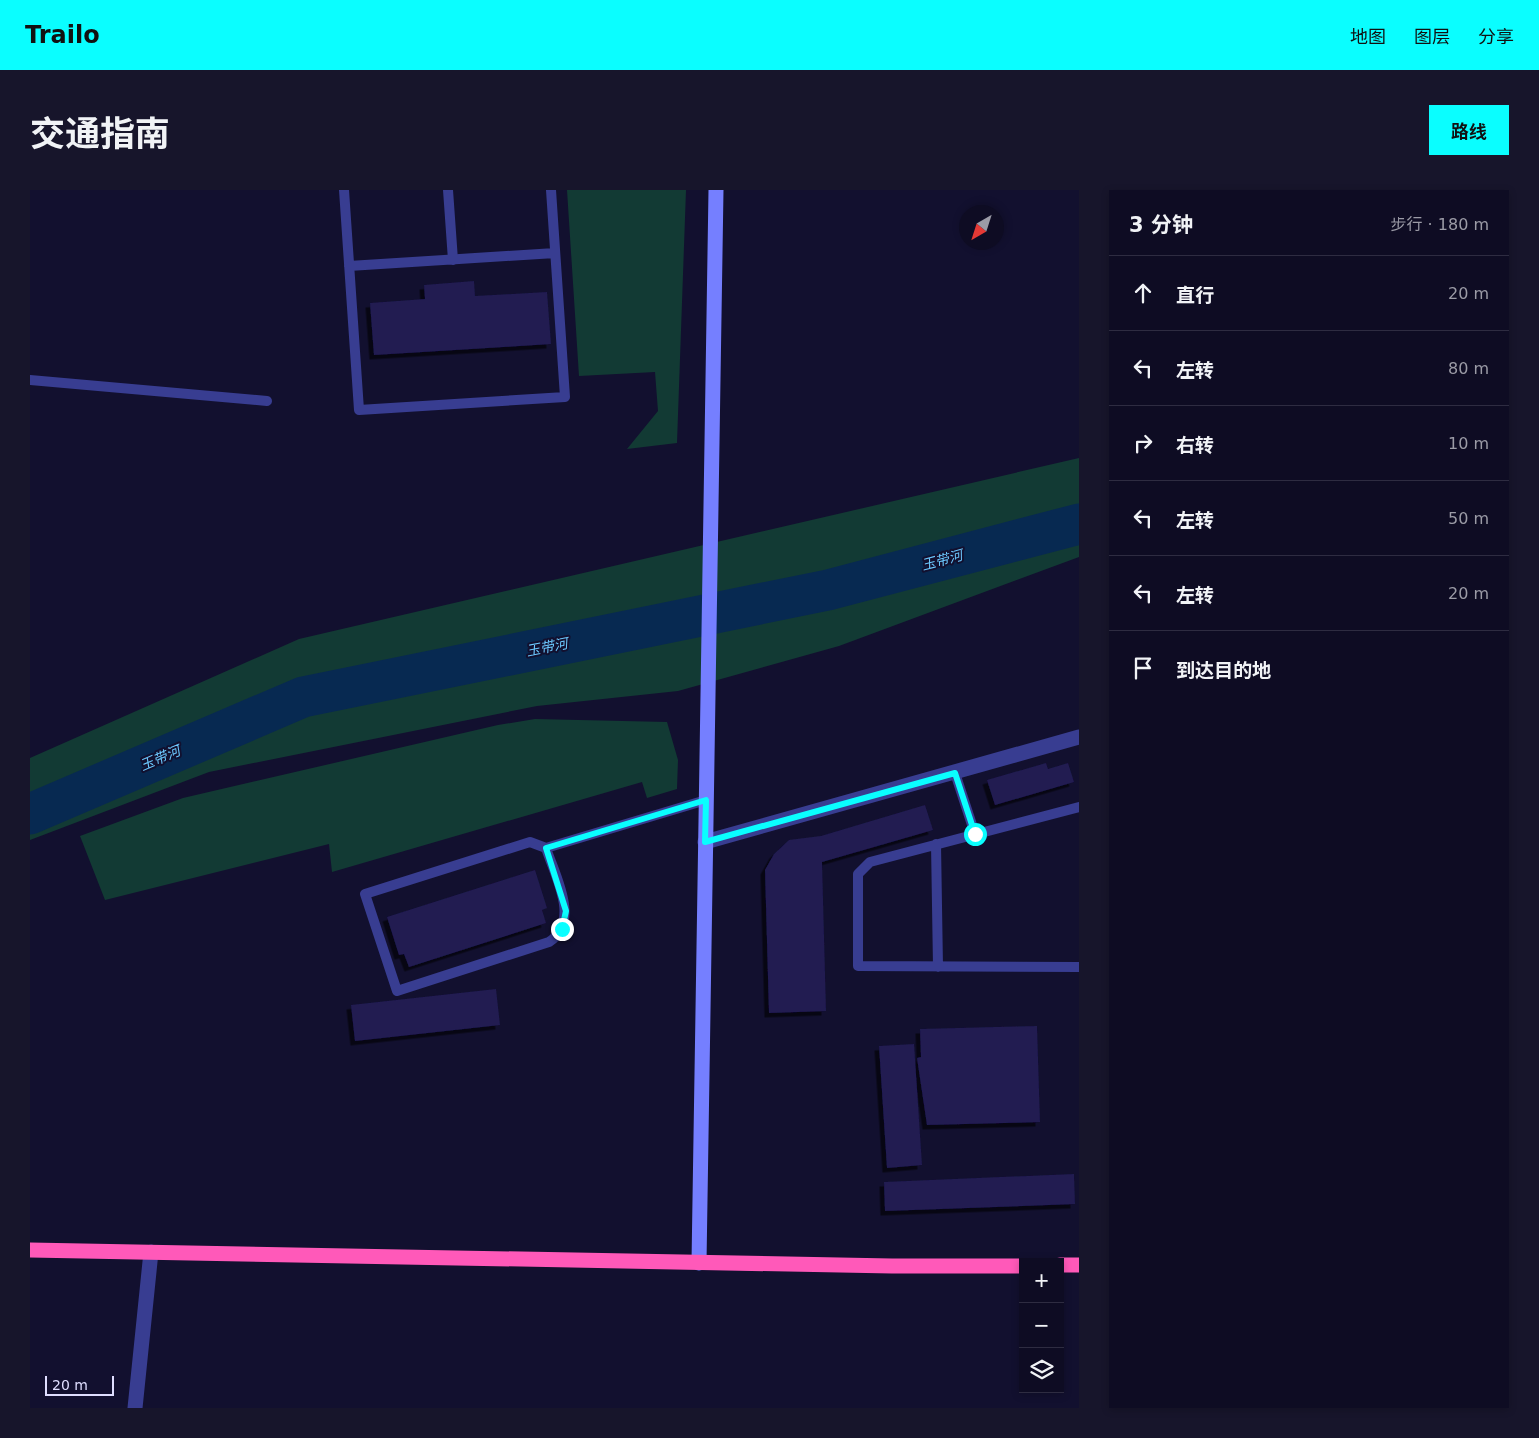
<!DOCTYPE html>
<html lang="zh">
<head>
<meta charset="utf-8">
<style>
  :root { --surface:#0e0c23; --page:#17152b; --text:#f1f3f6; --muted:#9b9ba6; --line:#2e2c41; --accent:#0afeff }
  body { margin:0; font-family:"DejaVu Sans","Noto Sans SC",sans-serif; background:var(--page); color:var(--text) }
  .controls { position:absolute; right:15px; bottom:15px; display:grid; overflow:hidden; border-radius:0px; box-shadow:0 2px 8px #0003 }
  .controls button { width:45px; height:45px; display:grid; place-items:center; padding:0; border:0; border-bottom:1px solid var(--line); background:var(--surface); color:var(--text); font:25px sans-serif }
  .compass { position:absolute; left:929px; top:15px; width:45px; height:45px; border-radius:50%; background:var(--surface); box-shadow:0 2px 8px #0003; rotate:219deg }
  .scale { position:absolute; left:15px; bottom:12px; width:69px; box-sizing:border-box; padding-left:5px; border:2px solid #dfdeff; border-top:0; font-size:14px; line-height:18px; white-space:nowrap; color:#dfdeff; -webkit-text-stroke:4px #12102f; paint-order:stroke }
  .stop { position:absolute; width:15px; height:15px; margin:-11px; border:4px solid #0afeff; border-radius:50%; background:#fff }
  .stop.end { background:#0afeff; border-color:#fff; box-shadow:0 1px 5px #0008 }
  .list { margin:0; padding:0; list-style:none }
  h2 { display:flex; justify-content:space-between; align-items:center; height:65px; margin:0; padding:0 20px; font-size:21px }
  h2 small { font-size:16px; font-weight:400; color:var(--muted) }
  .list li { display:grid; grid-template-columns:32px 1fr auto; gap:15px; align-items:center; box-sizing:border-box; height:75px; padding:0 20px; border-top:1px solid var(--line) }
  .list b { display:block; font-size:19px; white-space:nowrap }
  .list em { font-size:16px; font-style:normal; color:var(--muted) }
  .icon { flex:none; width:28px; height:28px; fill:none; stroke:currentColor; stroke-width:2; stroke-linecap:round; stroke-linejoin:round }
  .map { position:relative; flex:none; width:1049px; height:1218px; overflow:hidden; border-radius:0px }
  header { display:flex; align-items:center; gap:30px; box-sizing:border-box; height:70px; padding:0 25px; background:var(--accent); color:#111 }
  header strong { font-size:24px }
  nav { display:flex; gap:28px; margin-inline-start:auto; font-size:18px }
  .intro { display:flex; align-items:center; justify-content:space-between; box-sizing:border-box; height:120px; padding:0 30px }
  h1 { margin:0; font-size:35px }
  .button { padding:12px 22px; border-radius:0px; background:var(--accent); color:#111; font-size:18px; font-weight:700 }
  main { display:flex; gap:30px; padding:0 30px }
  aside { flex:1; background:var(--surface); border-radius:0px; box-shadow:0 2px 8px #0003 }
  .map>svg:first-child { display:block }
  .green { fill:#123a34 }
  .lines { fill:none; stroke-linecap:round; stroke-linejoin:round }
  .river { stroke:#072951; stroke-width:41 }
  .building { fill:#201b51; filter:url(#shadow) }
  .lane { stroke:#383d91; stroke-width:10 }
  .street { stroke:#383d91; stroke-width:15 }
  .secondary { stroke:#757fff; stroke-width:15 }
  .highway { stroke:#ff59b9; stroke-width:15 }
  .route { stroke:#0afeff; stroke-width:6 }
  .labels { text-anchor:middle; stroke-width:4; stroke-linejoin:round; paint-order:stroke }
  .water-label { font-size:14px; font-style:italic; fill:#6cc9ff; stroke:#12102f }
</style>
</head>
<body>
<header>
<strong>Trailo</strong>
<nav><a>地图</a><a>图层</a><a>分享</a></nav>
</header>
<div class="intro"><h1>交通指南</h1><a class="button">路线</a></div>
<main>
<div class="map">
<svg width="1049" height="1218" viewBox="0 0 1049 1218">
  <defs>
    <filter id="shadow"><feDropShadow dx="-4.5" dy="4.5" stdDeviation="0" flood-color="#0009"/></filter>
  </defs>
  <rect width="100%" height="100%" fill="#12102f"/>
  <path class="green" d="M537 0H656L647 253 597 259 628 221 625 182 549 186Z
    M1049 268V367L809 456 648 501 507 516 179 582 0 650V568L269 449Z
    M505 529 637 532 648 570 647 599 617 608 612 592 302 682 299 654 75 710 50 646 153 608 468 535Z"/>
  <g class="lines">
    <path class="river" d="M0 624 273 507 798 400 1049 334"/>
  </g>
  <path class="building" d="M444 91 445 106 517 102 521 154 344 165 340 113 395 109 394 95Z
    M1016 573 1018 579 1038 573 1044 592 965 615 957 590Z
    M895 615 903 640 792 672 796 821 739 823 735 680 744 664 759 650 791 646Z
    M505 680 517 718 512 720 516 733 379 777 374 764 369 765 357 727Z
    M466 799 470 835 325 851 321 815Z
    M1007 836 1010 932 897 935 887 868 891 867 890 839Z
    M884 854 892 975 857 978 849 856Z
    M1044 984 1045 1014 855 1021 854 992Z"/>
  <g class="lines">
    <path class="lane" d="M314 0 329 220 535 207 521 0
      M418 0 423 70
      M319 76 525 63
      M0 190 237 211
      M925 583 945 644
      M1049 617 840 672 828 684V776L1049 777
      M500 652 516 658C525 686 551 731 519 752L367 801 335 704Z
      M906 654 908 777
      M516 658 676 610"/>
    <path class="street" d="M675 652 1049 547
      M105 1218 121 1062"/>
    <path class="secondary" d="M669 1073 686 0"/>
    <path class="highway" d="M0 1060 862 1076H993
      M1030 1075H1049"/>
  </g>
  <g class="lines">
    <path class="route" d="M532 739 536 721 516 658 676 610 675 652 925 583 945 644"/>
  </g>
  <g class="labels">
    <g class="water-label">
      <text transform="translate(912 370) rotate(-15)" y="5">玉带河</text>
      <text transform="translate(517 457) rotate(-11)" y="5">玉带河</text>
      <text transform="translate(130 568) rotate(-23)" y="5">玉带河</text>
    </g>
  </g>
</svg>
<div class="controls">
<button>+</button>
<button>−</button>
<button><svg class="icon" aria-label="layers" viewBox="0 0 24 24"><path d="M12 4l9 5-9 5-9-5zM3 14l9 5 9-5"/></svg></button>
</div>
<svg class="compass" viewBox="-18 -18 36 36"><path d="M0-13l5 13h-10z" fill="#e53935"/><path d="M0 13l5-13h-10z" fill="#9b9ba6"/></svg>
<div class="scale">20 m</div>
<div class="stop" style="left:945px;top:644px"></div>
<div class="stop end" style="left:532px;top:739px"></div>
</div>
<aside>
<h2>3 分钟<small>步行 · 180 m</small></h2>
<ul class="list">
<li><svg class="icon" aria-label="ahead" viewBox="0 0 24 24"><path d="M12 20V5M6 11l6-6 6 6"/></svg><div><b>直行</b></div><em>20 m</em></li>
<li><svg class="icon" aria-label="left" viewBox="0 0 24 24"><path d="M17 20v-9H6M10 6l-5 5 5 5"/></svg><div><b>左转</b></div><em>80 m</em></li>
<li><svg class="icon" aria-label="right" viewBox="0 0 24 24"><path d="M7 20v-9h11M14 6l5 5-5 5"/></svg><div><b>右转</b></div><em>10 m</em></li>
<li><svg class="icon" aria-label="left" viewBox="0 0 24 24"><path d="M17 20v-9H6M10 6l-5 5 5 5"/></svg><div><b>左转</b></div><em>50 m</em></li>
<li><svg class="icon" aria-label="left" viewBox="0 0 24 24"><path d="M17 20v-9H6M10 6l-5 5 5 5"/></svg><div><b>左转</b></div><em>20 m</em></li>
<li><svg class="icon" aria-label="arrive" viewBox="0 0 24 24"><path d="M6 21V4h12l-3 4 3 4H6"/></svg><div><b>到达目的地</b></div></li>
</ul>
</aside>
</main>
</body>
</html>
